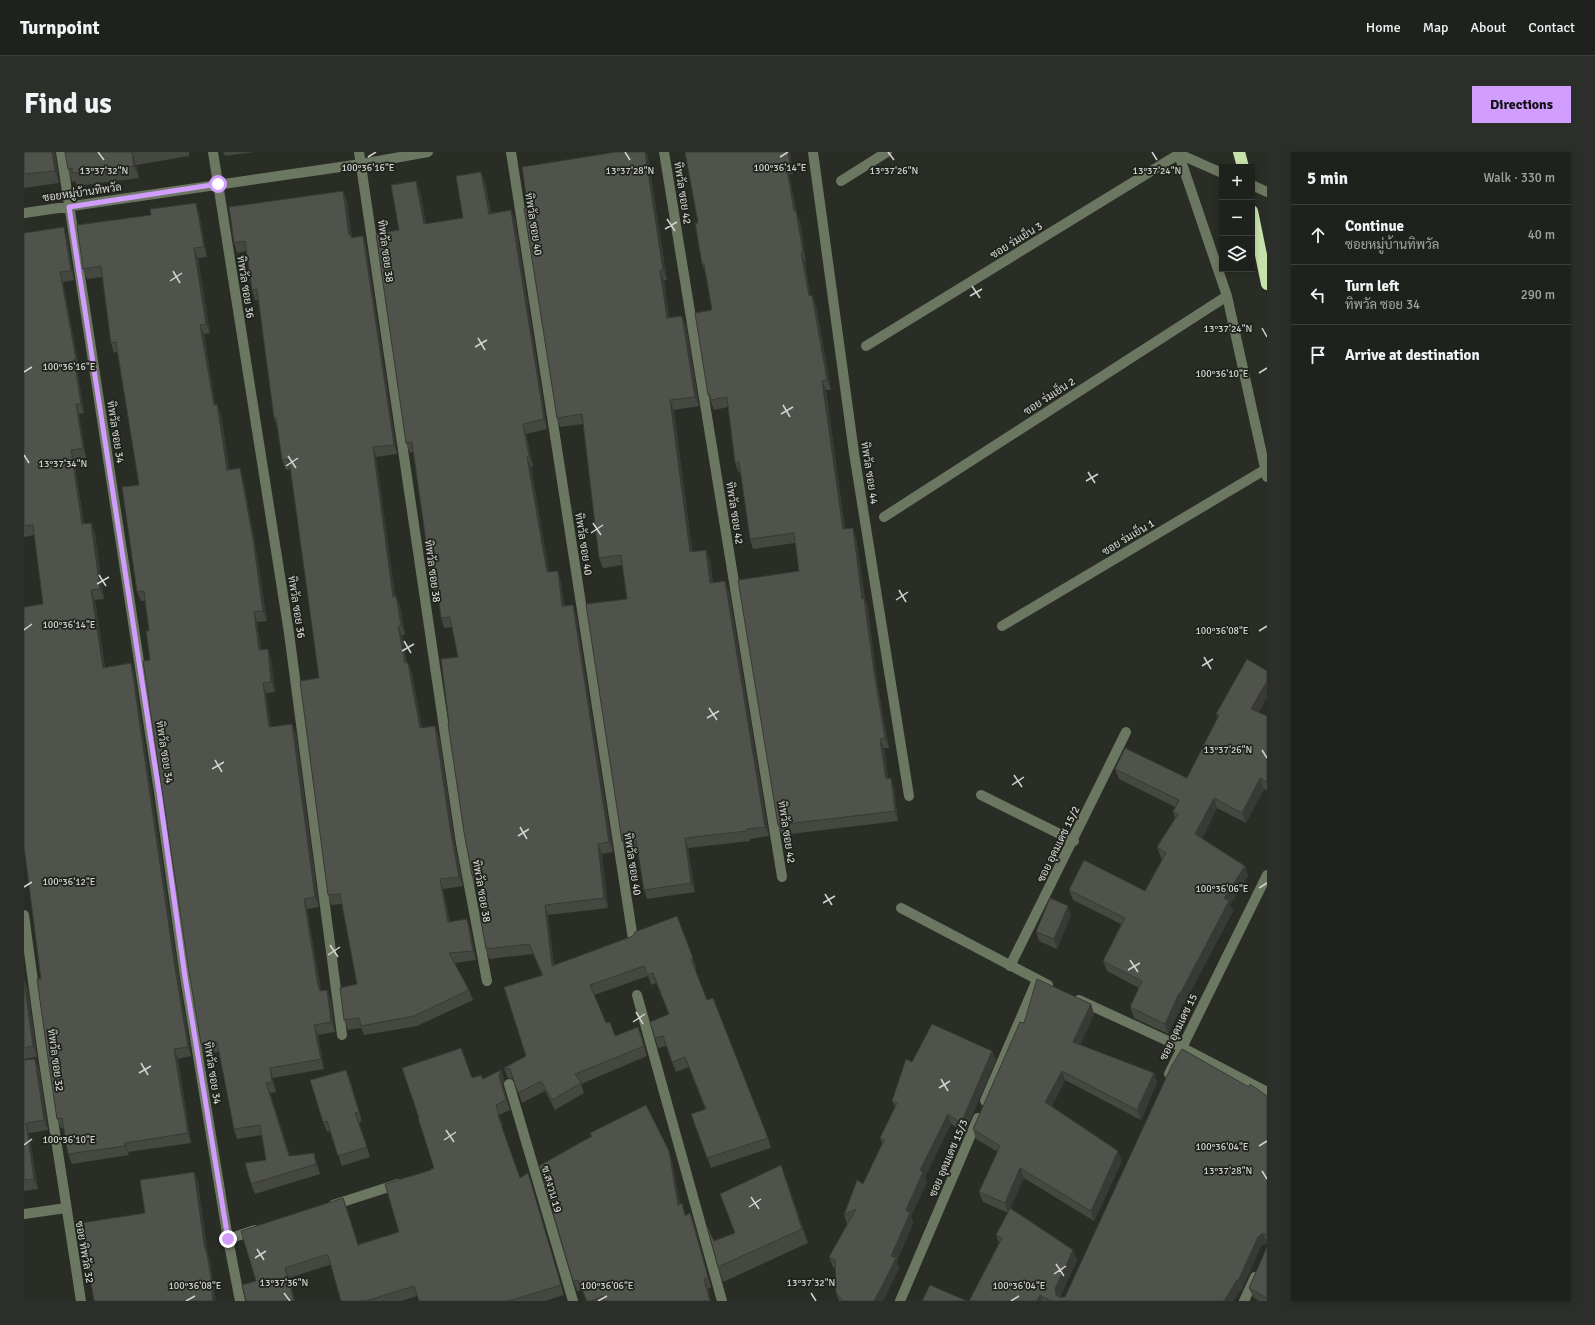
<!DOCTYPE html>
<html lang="en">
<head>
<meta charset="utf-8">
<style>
  :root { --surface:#1f221c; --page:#2c2f29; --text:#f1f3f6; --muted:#a1a4a3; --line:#3c3f3b; --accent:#d19dfe }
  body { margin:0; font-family:Signika,Sarabun,sans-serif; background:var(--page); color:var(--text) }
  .controls { position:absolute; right:12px; top:12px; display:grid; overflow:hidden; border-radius:0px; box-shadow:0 2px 6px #0003 }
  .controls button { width:36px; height:36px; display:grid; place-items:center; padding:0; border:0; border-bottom:1px solid var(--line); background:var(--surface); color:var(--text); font:20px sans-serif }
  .stop { position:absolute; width:12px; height:12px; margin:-9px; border:3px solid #d19dfe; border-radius:50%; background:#fff }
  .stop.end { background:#d19dfe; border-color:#fff; box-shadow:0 1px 4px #0008 }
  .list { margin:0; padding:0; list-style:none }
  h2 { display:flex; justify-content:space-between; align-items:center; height:52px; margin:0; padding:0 16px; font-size:17px }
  h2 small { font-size:13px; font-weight:400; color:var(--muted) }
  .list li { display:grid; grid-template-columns:26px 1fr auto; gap:12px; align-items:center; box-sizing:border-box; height:60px; padding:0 16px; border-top:1px solid var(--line) }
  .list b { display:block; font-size:15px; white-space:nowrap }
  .list p { margin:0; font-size:13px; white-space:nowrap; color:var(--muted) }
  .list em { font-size:13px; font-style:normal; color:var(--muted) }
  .icon { flex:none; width:22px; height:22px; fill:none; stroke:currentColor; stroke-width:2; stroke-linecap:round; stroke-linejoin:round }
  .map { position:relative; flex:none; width:1243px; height:1149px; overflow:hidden; border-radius:0px }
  header { display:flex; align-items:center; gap:24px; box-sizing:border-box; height:56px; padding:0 20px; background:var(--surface); border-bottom:1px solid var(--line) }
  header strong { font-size:19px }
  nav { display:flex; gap:22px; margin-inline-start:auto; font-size:14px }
  .intro { display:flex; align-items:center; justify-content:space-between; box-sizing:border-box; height:96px; padding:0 24px }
  h1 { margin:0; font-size:28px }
  .button { padding:10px 18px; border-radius:0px; background:var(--accent); color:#111; font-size:14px; font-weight:700 }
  main { display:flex; gap:24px; padding:0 24px }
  aside { flex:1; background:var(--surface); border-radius:0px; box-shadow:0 2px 6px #0003 }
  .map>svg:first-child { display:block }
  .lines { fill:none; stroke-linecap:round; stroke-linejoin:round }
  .minor { stroke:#6c7761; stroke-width:10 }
  .highway { stroke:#c7e1aa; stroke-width:12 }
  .wall { fill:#454741 }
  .shaded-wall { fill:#383a35 }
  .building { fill:#50534c; stroke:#383a35 }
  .route { stroke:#d19dfe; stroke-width:5 }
  .ticks { fill:none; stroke:#d2d4d0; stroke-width:1.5 }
  .labels { text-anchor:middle; stroke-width:3.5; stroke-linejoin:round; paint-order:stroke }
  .street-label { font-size:11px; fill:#d2d4d0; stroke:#20231c }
  .ticks-label { font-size:10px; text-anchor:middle; fill:#d2d4d0; stroke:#20231c; stroke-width:3.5; stroke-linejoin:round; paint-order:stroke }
</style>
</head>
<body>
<header>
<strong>Turnpoint</strong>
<nav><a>Home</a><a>Map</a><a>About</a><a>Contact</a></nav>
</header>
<div class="intro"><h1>Find us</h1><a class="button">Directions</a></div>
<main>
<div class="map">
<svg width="1243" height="1149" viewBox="0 0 1243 1149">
  <rect width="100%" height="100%" fill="#292d26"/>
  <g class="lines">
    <path class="minor" d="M37 0 135 640 161 825 204 1087 216 1149
      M189 0 265 481 318 883
      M335 0 437 691 463 829
      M487 0 609 787
      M640 0 758 725
      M789 0 830 301 885 644
      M1154 0 1203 144 1243 325
      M1155 2 1198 21
      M817 29 863 0
      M1228 33 1243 40
      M0 61 337 12 404 0
      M842 194 1155 2
      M860 365 1203 144
      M978 474 1242 317
      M957 643 1050 689
      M877 756 1024 833
      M0 763 20 910 57 1149
      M986 814 1102 580
      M613 843 698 1149
      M1055 848 1157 895 1243 940
      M1145 922 1243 723
      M485 932 549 1149
      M961 949 1013 828
      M309 1053 374 1032
      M0 1062 42 1056
      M204 1087 231 1078
      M876 1149 954 966
      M1220 1149 1231 1125"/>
    <path class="highway" d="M1215 0 1219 15
      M1228 59 1243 132"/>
  </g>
  <path class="wall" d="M0 0H31L35 31 0 36Z
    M41 0H165V4L112 13 115 26 53 34 51 29 48 30 44 17Z
    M199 0H230L201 4Z
    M592 0H622L624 5 643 128H640L645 166 662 173 675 254 650 258 668 400 686 408 689 431 705 439 745 684 726 687V689L664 696 671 740 623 747 620 738 613 698 602 699 598 689 603 447 598 413 579 416 575 406 559 272 536 275 533 266 504 56Z
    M766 0 769 22H765L772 59 776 69 782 110H781L786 144 792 153 807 238H802L821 377 832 386 841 447 844 456 853 530 865 596H860L864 627 870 636 874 669 758 683 754 673 775 419 771 391 729 397 726 387 717 320 715 321 711 311 704 255 690 258 684 243 688 158 681 120 678 112Z
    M461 30 467 61 487 58 491 68 523 277 502 282 509 314 507 315 525 420 537 429 540 454 552 463 589 700 578 702 584 756 524 763 530 813 609 784 653 764 672 816 671 817 683 848 744 986 747 996 687 1016 667 962 681 957 665 915 652 920 642 894 634 896 631 886 645 862 632 831 627 833 624 824 570 843 582 871 591 884 614 875 618 885 623 904 557 932 560 941 531 958 521 939 498 951 490 928 489 927 484 926 480 916 502 904 518 823 509 802 465 807 462 797 460 763 456 732 451 733 448 723 425 571 434 505 428 475 420 476 417 466 414 441 411 442 408 432 389 300 386 301 382 291 375 78 396 39 402 72 439 66Z
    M319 39 323 49 328 86 339 84 342 94 373 302 352 305 371 445 372 444 376 454 381 483H378L383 511H384L388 521 398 576 415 584 431 692 439 734 419 737 426 770 443 767 446 776 452 808 430 811 445 838 449 848 393 874 340 883 337 876 324 878 320 868 333 832 318 752 307 753 304 743 295 526 267 317 262 318 258 308 254 275H253L250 266 235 148H231L228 138 222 99 213 101 210 91Z
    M175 61 183 105 174 106 186 181 180 182 191 253 197 262 205 317 219 326 232 397 243 469 233 470 237 498 244 497 247 507 251 540 242 541 247 575 272 582 295 755 283 757 297 839 307 848 311 880 294 883 300 917 249 926 252 940 246 941 266 1004 293 1011 296 1022 231 1042 227 1032 242 1008 238 983 213 987 210 977 195 900 180 902 177 892 126 508 125 479 121 449H117L113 440 115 333 93 200 90 201 87 191 78 125 63 127 59 117Z
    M0 81 43 84 50 128 39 130 55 216 53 217 60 261 55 262 62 306 50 307 60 372 67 371 71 381 80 447 71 448 81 515 107 511 110 521 155 826 167 904 154 907 167 991 104 1000 105 1003 48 1012 44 1002 40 976H37L33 967 17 827 19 452 10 383 0 385Z
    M1235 560 1243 564V638L1240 637 1222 671 1193 656 1178 687 1221 714 1224 724 1206 753 1209 759 1160 852 1159 851 1144 882 1110 866 1106 855 1115 836 1083 819 1079 809 1097 772 1049 748 1045 738 1121 739 1138 707 1137 706 1133 695 1151 666 1149 660 1151 655 1095 627 1091 617 1163 626 1194 566 1192 562Z
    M1047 763 1033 797 1015 789 1012 780Z
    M0 828 4 838 13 905 0 907Z
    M1067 852 1070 862 1056 893 1130 921 1133 931 1117 968 1041 928 1028 954 1098 1009 1070 1069 1000 1026 986 1056 1049 1098 1053 1108 1036 1145H1041L1225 935 1243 944V1091L1237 1094 1217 1139 1216 1138 1209 1149H945L975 1091 972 1083 984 1061 959 1050 955 1040 974 1000 952 987 949 977 1000 871Z
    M968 899 972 908 941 980 927 972 901 1025 903 1030 887 1064 889 1071 873 1109 875 1116 859 1149H815L812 1141 811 1116 809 1115 805 1105 823 1072 820 1063 839 1032 858 992 856 986 871 955 868 949Z
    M0 908 15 917 24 978 5 981 14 1037 0 1039Z
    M477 918 480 928 479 934 486 958 475 963 479 974H477L496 1026 504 1021 507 1031 540 1143 521 1149H395L393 1144 377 1149H317L307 1113H305L265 1126 271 1149H222L232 1129 319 1046 334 1092 375 1080 407 1018 410 1016 395 966 448 926 459 927Z
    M326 928 338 969 335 970 346 1005 318 1014 306 979 303 980 299 970Z
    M566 981 645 999 648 1009 656 1052 662 1063 666 1061 670 1071 687 1135 684 1137 687 1149H562L558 1138 553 1139 549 1129 567 984Z
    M762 1027 784 1091 699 1130 694 1115 690 1089 711 1081Z
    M1243 1095V1149H1235L1229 1145 1225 1136Z"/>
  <path class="shaded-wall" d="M28 0H31L35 31 31 19Z
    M108 0 112 13 115 26 110 14Z
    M621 0H622L624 5 643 128 639 118Z
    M764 0H766L769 22 766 12Z
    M762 13 765 22 773 69 770 59Z
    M457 20 461 30 468 72 465 62Z
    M392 29 396 39 404 82 400 72Z
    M319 39 323 49 328 86 330 92 325 83Z
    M172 51 175 61 183 105 180 95Z
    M487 58 491 68 523 277 520 267Z
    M772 59 776 69 782 110 779 100Z
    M40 75 43 84 50 128 47 119Z
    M339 84 342 94 373 302 370 293Z
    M170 96 174 106 186 181 182 172Z
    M777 100 781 110 788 154 785 144Z
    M636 118 640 128 647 176 643 166Z
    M36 120 39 130 55 216 52 207Z
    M788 143 792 153 807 238 803 228Z
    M658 164 662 173 675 254 671 245Z
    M176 173 180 182 193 263 190 253Z
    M50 207 53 217 60 261 57 252Z
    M798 229 802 238 822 387 819 377Z
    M646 248 650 258 670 410 666 400Z
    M52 252 55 262 62 306 59 296Z
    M193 252 197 262 207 328 203 318Z
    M499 272 502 282 509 314 505 304Z
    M349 295 352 305 373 455 369 445Z
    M47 298 50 307 61 382 58 372Z
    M503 305 507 315 527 430 523 420Z
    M216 316 219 326 232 397 243 469 239 459Z
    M67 371 71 381 80 447 76 437Z
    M829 376 832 386 841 447 844 456 853 530 865 596 861 586 850 520 838 447Z
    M682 398 686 408 690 441 686 431Z
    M534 419 537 429 542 464 538 454Z
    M701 429 705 439 745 684 741 675Z
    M67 438 71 448 82 525 79 516Z
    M372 444 376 454 381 483 377 473Z
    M549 453 552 463 589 700 585 690Z
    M230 460 233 470 239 508 235 498Z
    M374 474 378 483 384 521 381 511Z
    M244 497 247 507 251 540 247 530Z
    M107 511 110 521 155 826 167 904 164 895 151 816Z
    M384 511 388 521 400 586 396 576Z
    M1243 529V546L1231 567 1227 557Z
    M239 531 242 541 248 585 245 575Z
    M268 572 272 582 295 755 291 745Z
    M411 574 415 584 431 692 439 734 435 725 427 682Z
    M856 587 860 596 866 637 862 627Z
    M867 626 870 636 874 669 871 659Z
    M1236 626 1240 637 1222 671 1218 661Z
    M1190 646 1193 656 1175 693 1171 682Z
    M661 686 664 696 671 740 667 731Z
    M574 692 578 702 584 756 580 746Z
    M1221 714 1224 724 1206 753 1209 759 1160 852 1156 842 1200 746Z
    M416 727 419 737 428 780 424 770Z
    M280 747 283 757 298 843 300 849 294 833Z
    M521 753 524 763 531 824 528 814Z
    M1044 754 1047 763 1033 797 1030 787Z
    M443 767 446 776 452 808 449 799Z
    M0 828 4 838 13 905 9 894Z
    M303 838 307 848 311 880 307 870Z
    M1155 841 1159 851 1144 882 1141 872Z
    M1067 852 1070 862 1053 900 1049 890Z
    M290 873 294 883 300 917 297 907Z
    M614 875 618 885 623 904 620 894Z
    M150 897 154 907 167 991 164 981Z
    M968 899 972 908 941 980 937 971Z
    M11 907 15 917 24 978 20 968Z
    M246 916 249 926 252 940 248 930Z
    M322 918 326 928 338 969 335 960Z
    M477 918 480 928 479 934 486 958 475 924Z
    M1038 919 1041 928 1025 960 1021 950Z
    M1130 921 1133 931 1117 968 1113 958Z
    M242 931 246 941 269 1014 265 1004Z
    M924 962 927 972 901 1025 903 1030 887 1064 889 1071 873 1109 875 1116 859 1149H850L867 1104 882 1058 896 1018Z
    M2 971 5 981 14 1037 10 1027Z
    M101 991 105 1003 101 994Z
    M645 999 648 1009 658 1063 654 1053Z
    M1094 999 1098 1009 1070 1069 1067 1059Z
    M290 1001 293 1011 296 1022 292 1012Z
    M757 1013 762 1027 784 1091 778 1077Z
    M996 1016 1000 1026 984 1061 981 1051Z
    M170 1020 174 1029 184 1101 186 1107 192 1149H189Z
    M319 1046 323 1056 337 1102 334 1093Z
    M666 1061 670 1071 687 1135 684 1125Z
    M1239 1081 1243 1091 1237 1094 1217 1139 1214 1129 1234 1085Z
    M1049 1098 1053 1108 1035 1147 1032 1143 1031 1137Z
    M261 1116 265 1126 271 1149H270Z
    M680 1127 684 1137 687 1149H686L685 1146Z
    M1213 1128 1216 1138 1209 1149H1200Z
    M1016 1143 1018 1149H1013Z"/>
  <path class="building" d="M0 0H28L31 19 0 22Z
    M41 0H109H108L110 14 48 21V16L44 17Z
    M592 0H621L639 118H636L643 166 658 164 671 245 646 248 666 400 682 398 686 431 701 429 741 675 723 677V679L661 686 667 731 620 738 612 688 598 689 562 452 603 447 597 403 575 406 558 262 533 266 500 56H504L498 15Z
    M661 0H764L766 12 762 13 770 59H772L779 100H777L785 144 788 143 803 228 798 229 819 377 829 376 838 447 840 446 850 520 861 586 856 587 862 627 867 626 871 659 754 673 714 428 775 419 770 381 726 387 715 310 711 311 703 245 687 248 686 243H684L671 161 688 158 680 112H678L671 71H674Z
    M457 20 465 62 487 58 520 267 499 272 505 304 503 305 523 420 534 419 538 454 549 453 585 690 574 692 580 746 521 753 528 814 609 784 611 780 653 764 669 806 667 807 683 848 689 846 744 986 683 1006 667 962 682 957 661 905 648 910 639 884 631 886 626 870 645 862 629 821 623 823 620 814 566 833 582 871 586 870 591 884 614 875 620 894 551 922 557 931 528 948 517 929 494 941 486 917 480 916 502 904 480 835 519 823 505 792 462 797 456 764 460 763 455 722 448 723 440 680 424 572 425 571 417 507 434 505 426 465 417 466 413 431 408 432 388 290 382 291 352 82 375 78 367 33 392 29 400 72 439 66 432 24Z
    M319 39 325 83 327 82V86L339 84 370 293 349 295 369 445 372 444 377 473 374 474 381 511H384L396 576 411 574 427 682 435 725 416 727 424 770 443 767 449 799 425 801 445 838 390 864 337 874 335 866 320 868 316 836 333 832 316 742 304 743 276 529 295 526 265 307 258 308 252 265 250 266 233 137 228 138 221 89 210 91 205 55Z
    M172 51 180 95 170 96 182 172 176 173 190 253 193 252 203 318 216 316 229 387 239 459 230 460 235 498 244 497 247 530 239 531 245 575 268 572 291 745 280 747 294 833 296 839 303 838 307 870 290 873 297 907 246 916 248 930 242 931 265 1004 290 1001 292 1012 227 1032 221 1011 242 1008 236 973 210 977 193 890 177 892 164 814 119 509 126 508 122 479H125L120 439 113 440 98 335 115 333 92 190 87 191 77 114 59 117 53 73 127 63 126 57Z
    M40 75 47 119 36 120 52 207H50L57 252H52L59 296 47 298 58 372 67 371 76 437 67 438 79 516 107 511 151 816 164 895 150 897 164 981 101 991V994L44 1002 38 966 33 967 23 899 13 827H17L0 695V455L19 452 14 413 9 373 0 374V81Z
    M1223 507 1243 519V529L1227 557 1243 564V630L1236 626 1218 661 1190 646 1171 682 1221 714 1200 746 1205 749 1156 842 1155 841 1141 872 1106 855 1118 829 1079 809 1101 766 1045 738 1060 708 1121 739 1142 701 1133 695 1154 662 1149 660 1155 648 1091 617 1101 596 1163 626 1195 563 1192 562Z
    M1026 746 1044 754 1030 787 1012 780Z
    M1013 827 1067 852 1049 890 1130 921 1113 958 1038 919 1021 950 1094 999 1067 1059 996 1016 981 1051 955 1040 976 994 949 977 996 870 1000 871Z
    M0 829 9 894 0 896Z
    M908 872 968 899 937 971 924 962 896 1018 899 1020 882 1058 886 1061 867 1104 872 1106 858 1134 850 1149H819L812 1141 811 1108 805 1105 832 1057 820 1063 833 1028 839 1032 860 988 856 986 873 951 868 949 882 907 888 910Z
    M437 896 448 926 457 923 459 927 477 918 475 924 482 948 472 953 475 964H474L496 1026 504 1021 537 1133 485 1149H395L390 1134 342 1149H317L304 1103H301L261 1116 270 1149H222L218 1133 232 1129 217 1079 319 1046 334 1093 375 1080 361 1032 407 1018V1017L410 1016 394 966H395L378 916Z
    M1158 897 1225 935 1226 932 1243 944V1083L1239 1081 1234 1085 1214 1129 1213 1128 1200 1149H1026L1016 1143 1013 1149H945L978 1086 972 1083 986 1056 1049 1098 1031 1137 1032 1143 1035 1145H1041L1148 913Z
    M11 907 20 968 2 971 10 1027 0 1028V908Z
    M322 918 335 960 331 961 343 995 314 1004 303 969 299 970 286 928Z
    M622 953 645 999 654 1053 658 1051 661 1064 666 1061 684 1125 680 1127 685 1146 686 1149H580L579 1144 567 1149H563L554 1128 549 1129 515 1014 568 984 566 981Z
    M757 1013 778 1077 694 1115 683 1074 690 1089 711 1081 696 1042Z
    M170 1020 181 1097H182L187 1126 189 1149H70L57 1071 121 1061 116 1028Z
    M1243 1095V1146L1225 1136Z
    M906 1133 943 1149H898Z"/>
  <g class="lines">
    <path class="route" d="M194 32 45 55 135 640 161 825 204 1087"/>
  </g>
  <path class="ticks" d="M74 0 80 8M601 0 606 8M864 0 870 8M1128 0 1133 8M344 5 352 0M756 5 764 0M643 67 651 79M641 77 653 70M149 119 156 131M146 129 158 121M948 134 956 146M946 144 958 137M1238 176 1243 185M454 186 461 198M451 195 463 188M0 220 8 215M1235 221 1243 216M759 253 766 265M757 262 769 255M0 303 5 311M264 304 272 316M262 314 274 306M1064 320 1071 331M1062 329 1074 322M569 371 577 383M567 381 579 373M75 423 82 434M73 432 85 425M875 438 882 450M872 448 884 440M0 478 8 472M1235 479 1243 474M380 489 387 501M378 499 390 492M1180 505 1187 517M1178 514 1189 507M685 556 693 568M683 566 695 559M1238 598 1243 606M191 608 198 620M188 617 200 610M990 623 998 635M988 633 1000 625M496 675 503 687M494 684 505 677M0 735 8 730M1235 736 1243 731M801 742 808 753M799 751 811 744M306 793 314 805M304 803 316 795M1106 808 1114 820M1104 818 1116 811M612 860 619 872M609 870 621 862M117 911 124 923M115 921 127 914M917 927 924 939M915 936 926 929M422 978 430 990M420 988 432 980M0 993 8 987M1235 994 1243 989M1238 1019 1243 1027M727 1045 735 1057M725 1055 737 1047M233 1097 240 1108M231 1106 242 1099M1032 1112 1040 1124M1030 1122 1042 1114M260 1141 266 1149M787 1141 792 1149M162 1149 171 1144M574 1149 583 1144M987 1149 995 1144"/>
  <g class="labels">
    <g class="street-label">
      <text transform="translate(58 40) rotate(-8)" y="4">ซอยหมู่บ้านทิพวัล</text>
      <text transform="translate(659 41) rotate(81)" y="4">ทิพวัล ซอย 42</text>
      <text transform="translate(510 72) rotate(81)" y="4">ทิพวัล ซอย 40</text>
      <text transform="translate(992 88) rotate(-32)" y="4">ซอย ร่มเย็น 3</text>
      <text transform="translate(362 99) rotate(82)" y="4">ทิพวัล ซอย 38</text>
      <text transform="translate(222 135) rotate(81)" y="4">ทิพวัล ซอย 36</text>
      <text transform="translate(1025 244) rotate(-33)" y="4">ซอย ร่มเย็น 2</text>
      <text transform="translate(92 280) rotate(81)" y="4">ทิพวัล ซอย 34</text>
      <text transform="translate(846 321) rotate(81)" y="4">ทิพวัล ซอย 44</text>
      <text transform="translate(711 361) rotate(81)" y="4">ทิพวัล ซอย 42</text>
      <text transform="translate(1104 385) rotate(-31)" y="4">ซอย ร่มเย็น 1</text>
      <text transform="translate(560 392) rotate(81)" y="4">ทิพวัล ซอย 40</text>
      <text transform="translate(409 419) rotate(82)" y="4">ทิพวัล ซอย 38</text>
      <text transform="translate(273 455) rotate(81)" y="4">ทิพวัล ซอย 36</text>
      <text transform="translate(141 600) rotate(81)" y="4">ทิพวัล ซอย 34</text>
      <text transform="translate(763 680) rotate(81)" y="4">ทิพวัล ซอย 42</text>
      <text transform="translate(1034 692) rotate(-64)" y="4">ซอย อุดมเดช 15/2</text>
      <text transform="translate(609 712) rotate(81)" y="4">ทิพวัล ซอย 40</text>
      <text transform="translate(458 739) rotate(80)" y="4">ทิพวัล ซอย 38</text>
      <text transform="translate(1154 875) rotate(-64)" y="4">ซอย อุดมเดช 15</text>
      <text transform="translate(32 908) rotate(82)" y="4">ทิพวัล ซอย 32</text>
      <text transform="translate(189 921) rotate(81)" y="4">ทิพวัล ซอย 34</text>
      <text transform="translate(924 1006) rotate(-67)" y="4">ซอย อุดมเดช 15/3</text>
      <text transform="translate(528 1037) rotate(74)" y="4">ซ.สงวน 19</text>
      <text transform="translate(61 1100) rotate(80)" y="4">ซอย ทิพวัล 32</text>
    </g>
  </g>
  <g class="ticks-label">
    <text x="344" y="19">100°36'16"E</text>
    <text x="756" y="19">100°36'14"E</text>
    <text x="80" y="22">13°37'32"N</text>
    <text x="606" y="22">13°37'28"N</text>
    <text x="870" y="22">13°37'26"N</text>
    <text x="1133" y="22">13°37'24"N</text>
    <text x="1204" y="180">13°37'24"N</text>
    <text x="45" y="218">100°36'16"E</text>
    <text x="1198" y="225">100°36'10"E</text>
    <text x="39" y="315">13°37'34"N</text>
    <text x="45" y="476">100°36'14"E</text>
    <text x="1198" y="482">100°36'08"E</text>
    <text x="1204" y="601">13°37'26"N</text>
    <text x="45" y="733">100°36'12"E</text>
    <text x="1198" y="740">100°36'06"E</text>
    <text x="45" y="991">100°36'10"E</text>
    <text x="1198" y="998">100°36'04"E</text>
    <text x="1204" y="1022">13°37'28"N</text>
    <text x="260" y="1134">13°37'36"N</text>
    <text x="787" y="1134">13°37'32"N</text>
    <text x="171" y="1137">100°36'08"E</text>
    <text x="583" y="1137">100°36'06"E</text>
    <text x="995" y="1137">100°36'04"E</text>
  </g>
</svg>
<div class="controls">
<button>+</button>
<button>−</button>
<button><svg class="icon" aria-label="layers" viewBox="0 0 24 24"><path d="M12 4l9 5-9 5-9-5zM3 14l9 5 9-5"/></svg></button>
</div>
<div class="stop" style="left:194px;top:32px"></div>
<div class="stop end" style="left:204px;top:1087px"></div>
</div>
<aside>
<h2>5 min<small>Walk · 330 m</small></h2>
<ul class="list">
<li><svg class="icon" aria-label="ahead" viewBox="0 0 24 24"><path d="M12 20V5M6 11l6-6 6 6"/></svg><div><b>Continue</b><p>ซอยหมู่บ้านทิพวัล</p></div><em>40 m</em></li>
<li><svg class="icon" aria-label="left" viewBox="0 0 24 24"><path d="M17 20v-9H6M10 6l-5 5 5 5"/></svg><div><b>Turn left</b><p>ทิพวัล ซอย 34</p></div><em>290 m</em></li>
<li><svg class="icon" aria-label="arrive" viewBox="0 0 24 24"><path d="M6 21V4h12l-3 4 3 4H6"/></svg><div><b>Arrive at destination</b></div></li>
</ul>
</aside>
</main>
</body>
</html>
